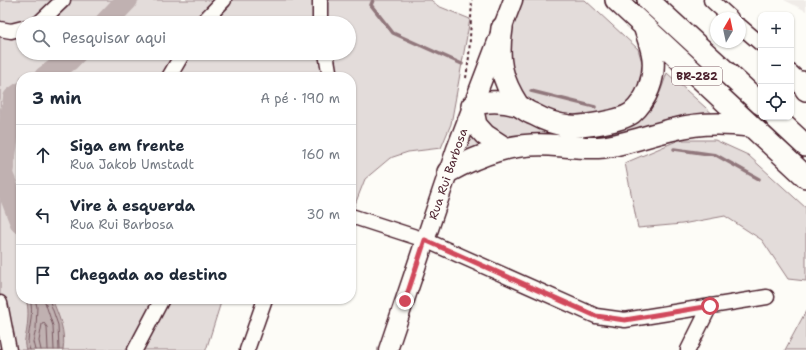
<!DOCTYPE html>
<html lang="pt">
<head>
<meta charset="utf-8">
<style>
  :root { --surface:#fff; --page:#f6f6f7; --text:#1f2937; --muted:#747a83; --line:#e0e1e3 }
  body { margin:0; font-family:"Shantell Sans",sans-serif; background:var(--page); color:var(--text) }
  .controls { position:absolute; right:12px; top:12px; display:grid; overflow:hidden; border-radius:8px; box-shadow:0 1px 3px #0004 }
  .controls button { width:36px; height:36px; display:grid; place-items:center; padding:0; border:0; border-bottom:1px solid var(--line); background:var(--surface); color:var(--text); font:20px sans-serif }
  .compass { position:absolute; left:710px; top:12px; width:36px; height:36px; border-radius:50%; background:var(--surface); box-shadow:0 1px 3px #0004; rotate:9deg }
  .stop { position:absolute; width:12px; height:12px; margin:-9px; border:3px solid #d1495b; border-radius:50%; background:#fff }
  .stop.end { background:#d1495b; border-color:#fff; box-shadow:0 1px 4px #0008 }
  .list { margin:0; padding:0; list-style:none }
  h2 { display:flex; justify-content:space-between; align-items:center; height:52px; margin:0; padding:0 16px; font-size:17px }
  h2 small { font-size:13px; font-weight:400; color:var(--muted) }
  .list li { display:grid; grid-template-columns:26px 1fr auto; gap:12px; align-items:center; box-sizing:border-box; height:60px; padding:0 16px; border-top:1px solid var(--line) }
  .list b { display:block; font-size:15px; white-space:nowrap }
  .list p { margin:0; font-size:13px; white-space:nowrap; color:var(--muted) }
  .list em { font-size:13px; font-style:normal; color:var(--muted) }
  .icon { flex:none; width:22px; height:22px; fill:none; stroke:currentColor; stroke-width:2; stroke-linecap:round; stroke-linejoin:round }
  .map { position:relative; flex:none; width:806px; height:350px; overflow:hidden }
  .search { position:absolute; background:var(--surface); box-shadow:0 1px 3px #0004; left:16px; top:16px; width:340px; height:44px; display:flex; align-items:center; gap:10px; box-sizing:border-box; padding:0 14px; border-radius:22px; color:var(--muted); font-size:15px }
  .panel { position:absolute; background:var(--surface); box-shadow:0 1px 3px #0004; left:16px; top:72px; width:340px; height:232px; border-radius:16px }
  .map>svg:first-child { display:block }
  .built { fill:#f0ece8 }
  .green { fill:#e3dcda; stroke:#967e82; fill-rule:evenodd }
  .water { fill:#c0b1b1; stroke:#91777b }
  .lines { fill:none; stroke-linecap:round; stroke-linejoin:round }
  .shore { stroke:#795961; stroke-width:1 }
  .stream { stroke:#91777b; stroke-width:3.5 }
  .river { stroke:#c0b1b1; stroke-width:22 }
  .minor-casing { stroke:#4a1f2b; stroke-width:17 }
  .major-casing { stroke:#4a1f2b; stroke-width:21 }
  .highway-casing { stroke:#4a1f2b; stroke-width:24 }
  .path { stroke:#4a1f2b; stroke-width:2; stroke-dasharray:3 3; stroke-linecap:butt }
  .minor { stroke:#fdfcf7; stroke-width:14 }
  .major { stroke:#fdfcf7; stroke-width:18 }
  .highway { stroke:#fdfcf7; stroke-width:21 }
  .route { stroke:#d1495b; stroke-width:5 }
  .labels { text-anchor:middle; stroke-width:3.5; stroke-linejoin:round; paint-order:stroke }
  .shield { fill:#fdfcf7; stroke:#806168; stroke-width:1 }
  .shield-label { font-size:11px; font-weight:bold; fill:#4a1f2b }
  .street-label { font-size:12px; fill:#4a1f2b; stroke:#fdfcf7 }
</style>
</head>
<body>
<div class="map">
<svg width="806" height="350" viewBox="0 0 806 350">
  <rect width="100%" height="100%" fill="#fdfcf7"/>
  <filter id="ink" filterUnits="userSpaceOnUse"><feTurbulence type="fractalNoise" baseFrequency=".025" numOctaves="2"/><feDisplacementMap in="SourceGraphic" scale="8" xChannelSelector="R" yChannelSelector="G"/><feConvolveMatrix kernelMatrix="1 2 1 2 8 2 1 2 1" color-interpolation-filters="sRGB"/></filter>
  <g filter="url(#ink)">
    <path class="built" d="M784 0H806V11Z"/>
    <path class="green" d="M0 0H431L438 6 470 19 451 124 441 148 408 152 390 158 365 179 354 207 351 206V77H21V299H222L206 350H0ZM23 23H349V53H23Z
      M522 0H585L638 49 644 69 638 97 622 111 574 120 534 107 516 91 508 51 512 29Z
      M667 73 715 116 586 146 497 137 480 114 490 109 521 113 637 119 655 103 661 90Z
      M471 126 488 145 456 162Z
      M679 140H715L748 155 806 208V281L788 279 762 240 725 216 682 224 638 228 625 163Z
      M806 311V350H785Z"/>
    <path class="water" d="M26 299H52C59 316 66 332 63 350H26C23 341 26 337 27 328 28 319 29 308 26 299Z"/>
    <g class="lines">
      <path class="shore" d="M44 299 53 326 54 350
        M49 299 58 325 59 350
        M30 350C29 347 28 344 28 341 29 327 34 313 30 299
        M35 350 33 342 36 329 37 307 35 299
        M41 350 39 341 42 324 44 323 47 327 48 350"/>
      <path class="stream" d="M373 0 371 5 393 33 462 64
        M531 91 595 107
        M674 149 716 155 759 179"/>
      <path class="river" d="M105 23 127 0
        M45 77 69 60 76 53
        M21 93 14 98 2 174 21 223"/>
      <g class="minor-casing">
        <path id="minor" d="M320 0V23
          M711 0 731 18
          M39 23 63 0
          M202 23 224 0
          M740 26 761 44
          M0 29 11 31 23 28
          M326 53 330 77
          M791 72 806 86
          M169 77 183 53
          M351 216 425 240 596 316 625 320 767 297
          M0 303 9 350
          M135 350 162 299
          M247 350 265 299
          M688 350 710 306"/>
      </g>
      <g class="major-casing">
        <path id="major" d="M388 350 456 149 513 0"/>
      </g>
      <g class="highway-casing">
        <path id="highway" d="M616 0 806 177
          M648 0 761 104
          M502 28C497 59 501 79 518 105
          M802 82 806 90
          M775 117 806 146
          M505 148 485 135 476 125 472 106C487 100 502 101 517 105 522 107 527 112 533 114 544 120 558 125 570 126 584 127 621 121 632 113 647 100 655 78 653 58 652 48 647 36 644 26
          M448 172C481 154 511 143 549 145 568 146 585 149 604 147 628 144 651 134 675 129 700 122 725 123 750 126"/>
      </g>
      <path class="path" d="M466 78 469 57 472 0"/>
      <use href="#minor" class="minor"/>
      <use href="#major" class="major"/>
      <use href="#highway" class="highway"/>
    </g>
  </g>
  <g class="lines" filter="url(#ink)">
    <path class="route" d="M405 301 425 240 596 316 625 320 710 306"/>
  </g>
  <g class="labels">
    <rect class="shield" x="672" y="67" width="50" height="18" rx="3"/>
    <g class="shield-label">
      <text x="697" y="80">BR-282</text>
    </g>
    <g class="street-label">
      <text transform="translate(448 174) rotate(-71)" y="4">Rua Rui Barbosa</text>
    </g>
  </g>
</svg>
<div class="controls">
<button>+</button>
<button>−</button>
<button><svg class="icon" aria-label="locate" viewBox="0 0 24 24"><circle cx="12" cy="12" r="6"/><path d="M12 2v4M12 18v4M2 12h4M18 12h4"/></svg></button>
</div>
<svg class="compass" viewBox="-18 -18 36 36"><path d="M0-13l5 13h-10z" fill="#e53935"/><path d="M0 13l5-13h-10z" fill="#747a83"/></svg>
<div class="stop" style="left:710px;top:306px"></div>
<div class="stop end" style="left:405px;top:301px"></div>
<div class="search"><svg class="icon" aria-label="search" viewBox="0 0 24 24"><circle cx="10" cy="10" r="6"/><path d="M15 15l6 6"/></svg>Pesquisar aqui</div>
<section class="panel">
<h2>3 min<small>A pé · 190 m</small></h2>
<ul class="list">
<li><svg class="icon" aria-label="ahead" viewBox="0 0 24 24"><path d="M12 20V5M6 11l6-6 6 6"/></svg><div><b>Siga em frente</b><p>Rua Jakob Umstadt</p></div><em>160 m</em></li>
<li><svg class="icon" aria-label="left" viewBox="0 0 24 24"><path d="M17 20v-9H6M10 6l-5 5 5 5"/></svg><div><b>Vire à esquerda</b><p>Rua Rui Barbosa</p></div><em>30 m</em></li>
<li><svg class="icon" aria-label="arrive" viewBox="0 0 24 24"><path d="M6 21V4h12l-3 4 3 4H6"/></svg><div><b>Chegada ao destino</b></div></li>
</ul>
</section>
</div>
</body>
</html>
